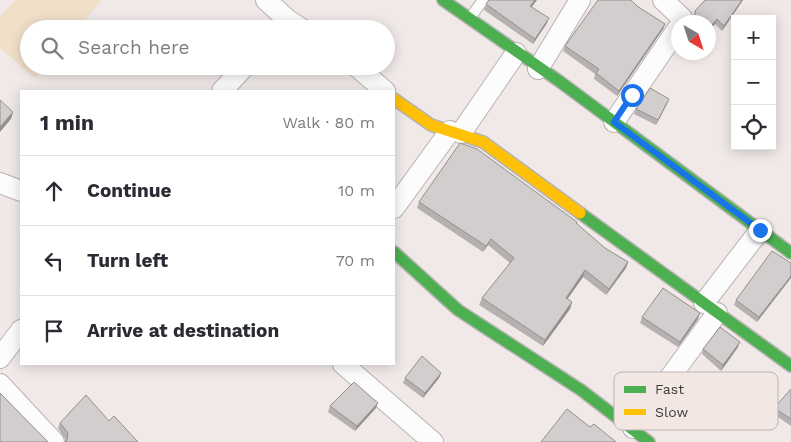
<!DOCTYPE html>
<html lang="en">
<head>
<meta charset="utf-8">
<style>
  :root { --surface:#fff; --page:#f7f7f7; --text:#2b2b33; --muted:#7c7c81; --line:#e1e1e2 }
  body { margin:0; font-family:"Work Sans",sans-serif; background:var(--page); color:var(--text) }
  .controls { position:absolute; right:15px; top:15px; display:grid; overflow:hidden; border-radius:0px; box-shadow:0 2px 12px #0003 }
  .controls button { width:45px; height:45px; display:grid; place-items:center; padding:0; border:0; border-bottom:1px solid var(--line); background:var(--surface); color:var(--text); font:25px sans-serif }
  .compass { position:absolute; left:671px; top:15px; width:45px; height:45px; border-radius:50%; background:var(--surface); box-shadow:0 2px 12px #0003; rotate:141deg }
  .stop { position:absolute; width:15px; height:15px; margin:-11px; border:4px solid #1a73e8; border-radius:50%; background:#fff }
  .stop.end { background:#1a73e8; border-color:#fff; box-shadow:0 1px 5px #0008 }
  .list { margin:0; padding:0; list-style:none }
  h2 { display:flex; justify-content:space-between; align-items:center; height:65px; margin:0; padding:0 20px; font-size:21px }
  h2 small { font-size:16px; font-weight:400; color:var(--muted) }
  .list li { display:grid; grid-template-columns:32px 1fr auto; gap:15px; align-items:center; box-sizing:border-box; height:70px; padding:0 20px; border-top:1px solid var(--line) }
  .list b { display:block; font-size:19px; white-space:nowrap }
  .list em { font-size:16px; font-style:normal; color:var(--muted) }
  .icon { flex:none; width:28px; height:28px; fill:none; stroke:currentColor; stroke-width:2; stroke-linecap:round; stroke-linejoin:round }
  .map { position:relative; flex:none; width:791px; height:442px; overflow:hidden }
  .search { position:absolute; background:var(--surface); box-shadow:0 2px 12px #0003; left:20px; top:20px; width:375px; height:55px; display:flex; align-items:center; gap:12px; box-sizing:border-box; padding:0 18px; border-radius:28px; color:var(--muted); font-size:19px }
  .panel { position:absolute; background:var(--surface); box-shadow:0 2px 12px #0003; left:20px; top:90px; width:375px; height:275px; border-radius:0px }
  .map>svg:first-child { display:block }
  .green { fill:#f1dfca }
  .lines { fill:none; stroke-linecap:round; stroke-linejoin:round }
  .lane-casing { stroke:#b8b3b2; stroke-width:12 }
  .street-casing { stroke:#b8b3b2; stroke-width:22 }
  .fast-casing { stroke:#b8b3b2; stroke-width:14 }
  .slow-casing { stroke:#b8b3b2; stroke-width:14 }
  .lane { stroke:#fdfcfc; stroke-width:10 }
  .street { stroke:#fdfcfc; stroke-width:20 }
  .fast { stroke:#4caf50; stroke-width:11 }
  .slow { stroke:#ffc107; stroke-width:11 }
  .wall { fill:#b5b1b1 }
  .shaded-wall { fill:#949090 }
  .building { fill:#d3cece; stroke:#949090 }
  .route { stroke:#1a73e8; stroke-width:6 }
  .key { fill:#f3e7e4; stroke:#bdb3b1; stroke-width:1 }
  .key-label { font-size:14px; fill:#3f3b3a }
</style>
</head>
<body>
<div class="map">
<svg width="791" height="442" viewBox="0 0 791 442">
  <rect width="100%" height="100%" fill="#f0e9e8"/>
  <path class="green" d="M15 0H102L77 29H29V66H45L35 78 0 48V17Z"/>
  <g class="lines">
    <g class="lane-casing">
      <path id="lane" d="M470 18 483 0"/>
    </g>
    <g class="street-casing">
      <path id="street" d="M266 0 288 20 302 29
        M663 0 682 18 681 22
        M356 66 385 91
        M538 69 580 0
        M222 91 245 66
        M614 122 678 28
        M461 133 516 53
        M0 183 21 191
        M394 208 450 131
        M704 303 760 230
        M0 358 21 330
        M343 364 433 442
        M0 384 54 442
        M633 428 717 313"/>
    </g>
    <g class="fast-casing">
      <path id="fast" d="M443 0 559 81 791 253
        M580 213 791 366
        M394 252 458 310 581 390 649 442"/>
    </g>
    <g class="slow-casing">
      <path id="slow" d="M394 99 431 125 483 142 580 213"/>
    </g>
    <use href="#lane" class="lane"/>
    <use href="#street" class="street"/>
    <use href="#fast" class="fast"/>
    <use href="#slow" class="slow"/>
  </g>
  <path class="wall" d="M743 0 722 31 715 24 708 31V22H693L694 16 695 11Z
    M486 4 532 7 547 23 533 44 484 10Z
    M637 6 665 24 663 29 617 96 594 79 595 74 563 51 565 46Z
    M667 104 656 125 634 114 636 109Z
    M419 202 576 224 605 248 628 262 626 268 606 295 583 277 567 299 572 302 570 309 543 346 479 305 482 298 510 263 488 245 483 252 417 208Z
    M791 263 757 322 734 305 736 300Z
    M642 317 698 319 678 347 640 323Z
    M738 347 721 371 702 354 703 349Z
    M441 373 439 378 423 398 403 383 405 378Z
    M791 389V426L772 413 774 408Z
    M330 406 376 408 355 431 328 412Z
    M109 421 65 442V439L58 428 60 423Z"/>
  <path class="shaded-wall" d="M535 0H537L528 12 530 6Z
    M742 0H743L722 31 724 26Z
    M549 18 547 23 533 44 535 39Z
    M717 19 715 24 709 31 711 26Z
    M665 24 663 29 617 96 619 91Z
    M669 99 667 104 656 125 658 120Z
    M13 112 11 119 0 132V127Z
    M491 239 488 245 483 252 486 246Z
    M628 262 626 268 606 295 609 289Z
    M585 270 583 277 564 304 566 298Z
    M791 276V278L757 322 759 317Z
    M572 302 570 309 543 346 545 340Z
    M700 313 698 319 678 347 680 342Z
    M740 342 738 347 721 371 723 365Z
    M441 373 439 378 423 398 425 393Z
    M378 403 376 408 355 431 357 426Z"/>
  <path class="building" d="M489 0H535L530 6 549 18 535 39 486 4Z
    M598 0H631L637 6 665 24 619 91 596 73 599 69 565 46Z
    M705 0H742L724 26 717 19 711 26 708 24V22H705L695 17V11Z
    M650 88 669 99 658 120 636 109Z
    M0 100 13 112 0 127Z
    M460 143 477 149 577 222 576 223 605 248 628 262 609 289 585 270 566 298 572 302 545 340 482 298 514 258 491 239 486 246 419 202Z
    M772 251 791 263V276L759 317 736 300Z
    M663 288 700 313 680 342 642 317Z
    M720 327 740 342 723 365 703 349Z
    M422 356 441 373 425 393 405 378Z
    M354 382 378 403 357 426 330 406Z
    M791 389V419L774 408Z
    M0 393 48 442H0Z
    M86 395 109 421 114 416 138 442H65L67 440 68 433 60 423Z
    M567 409 590 427 594 424 616 442H541Z"/>
  <g class="lines">
    <path class="route" d="M632 95 614 122 760 230"/>
  </g>
  <rect x="614" y="372" width="164" height="58" rx="8" class="key"/>
  <rect x="624" y="386" width="22" height="7" fill="#4caf50"/>
  <rect x="624" y="409" width="22" height="6" fill="#ffc107"/>
  <g class="key-label">
    <text x="655" y="394">Fast</text>
    <text x="655" y="417">Slow</text>
  </g>
</svg>
<div class="controls">
<button>+</button>
<button>−</button>
<button><svg class="icon" aria-label="locate" viewBox="0 0 24 24"><circle cx="12" cy="12" r="6"/><path d="M12 2v4M12 18v4M2 12h4M18 12h4"/></svg></button>
</div>
<svg class="compass" viewBox="-18 -18 36 36"><path d="M0-13l5 13h-10z" fill="#e53935"/><path d="M0 13l5-13h-10z" fill="#7c7c81"/></svg>
<div class="stop" style="left:632px;top:95px"></div>
<div class="stop end" style="left:760px;top:230px"></div>
<div class="search"><svg class="icon" aria-label="search" viewBox="0 0 24 24"><circle cx="10" cy="10" r="6"/><path d="M15 15l6 6"/></svg>Search here</div>
<section class="panel">
<h2>1 min<small>Walk · 80 m</small></h2>
<ul class="list">
<li><svg class="icon" aria-label="ahead" viewBox="0 0 24 24"><path d="M12 20V5M6 11l6-6 6 6"/></svg><div><b>Continue</b></div><em>10 m</em></li>
<li><svg class="icon" aria-label="left" viewBox="0 0 24 24"><path d="M17 20v-9H6M10 6l-5 5 5 5"/></svg><div><b>Turn left</b></div><em>70 m</em></li>
<li><svg class="icon" aria-label="arrive" viewBox="0 0 24 24"><path d="M6 21V4h12l-3 4 3 4H6"/></svg><div><b>Arrive at destination</b></div></li>
</ul>
</section>
</div>
</body>
</html>
